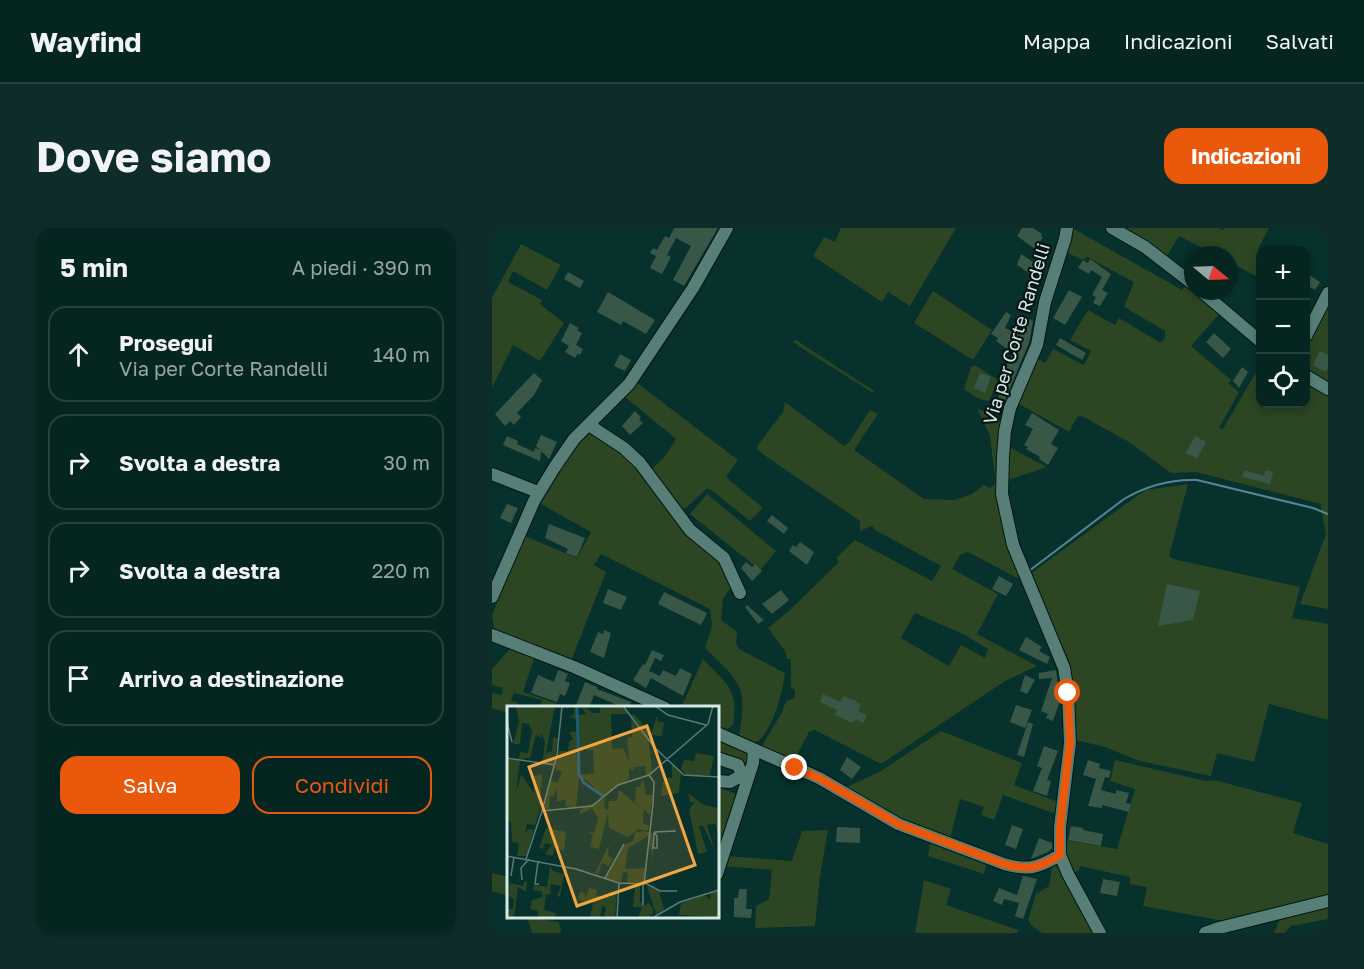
<!DOCTYPE html>
<html lang="it">
<head>
<meta charset="utf-8">
<style>
  :root { --surface:#052521; --page:#0e2d2a; --text:#f1f3f6; --muted:#97a5a5; --line:#26423f; --accent:#ea580c }
  body { margin:0; font-family:"Golos Text",sans-serif; background:var(--page); color:var(--text) }
  .controls { position:absolute; right:18px; top:18px; display:grid; overflow:hidden; border-radius:12px; box-shadow:0 3px 9px #0003 }
  .controls button { width:54px; height:54px; display:grid; place-items:center; padding:0; border:0; border-bottom:2px solid var(--line); background:var(--surface); color:var(--text); font:30px sans-serif }
  .compass { position:absolute; left:692px; top:18px; width:54px; height:54px; border-radius:50%; background:var(--surface); box-shadow:0 3px 9px #0003; rotate:109deg }
  .stop { position:absolute; width:18px; height:18px; margin:-14px; border:4px solid #ea580c; border-radius:50%; background:#fff }
  .stop.end { background:#ea580c; border-color:#fff; box-shadow:0 2px 6px #0008 }
  .list { margin:0; padding:0; list-style:none }
  h2 { display:flex; justify-content:space-between; align-items:center; height:78px; margin:0; padding:0 24px; font-size:26px }
  h2 small { font-size:20px; font-weight:400; color:var(--muted) }
  .list li { display:grid; grid-template-columns:39px 1fr auto; gap:18px; align-items:center; box-sizing:border-box; height:96px; margin:0 12px 12px; padding:0 12px; border:2px solid var(--line); border-radius:18px }
  .list b { display:block; font-size:22px; white-space:nowrap }
  .list p { margin:0; font-size:20px; white-space:nowrap; color:var(--muted) }
  .list em { font-size:20px; font-style:normal; color:var(--muted) }
  .actions { display:flex; gap:12px; padding:18px 24px }
  .actions a { flex:1; padding:14px 0; border:2px solid var(--accent); border-radius:18px; text-align:center; font-size:21px; color:var(--accent) }
  .actions .main { background:var(--accent); color:#fff }
  .icon { flex:none; width:33px; height:33px; fill:none; stroke:currentColor; stroke-width:2; stroke-linecap:round; stroke-linejoin:round }
  .map { position:relative; flex:none; width:836px; height:705px; overflow:hidden; border-radius:18px }
  header { display:flex; align-items:center; gap:36px; box-sizing:border-box; height:84px; padding:0 30px; background:var(--surface); border-bottom:2px solid var(--line) }
  header strong { font-size:28px }
  nav { display:flex; gap:33px; margin-inline-start:auto; font-size:21px }
  .intro { display:flex; align-items:center; justify-content:space-between; box-sizing:border-box; height:144px; padding:0 36px }
  h1 { margin:0; font-size:42px }
  .button { padding:15px 27px; border-radius:18px; background:var(--accent); color:#fff; font-size:21px; font-weight:700 }
  main { display:flex; gap:36px; padding:0 36px }
  aside { flex:1; background:var(--surface); border-radius:18px; box-shadow:0 3px 9px #0003 }
  .map>svg:first-child { display:block }
  .green { fill:#2c4522; fill-rule:evenodd }
  .lines { fill:none; stroke-linecap:round; stroke-linejoin:round }
  .stream { stroke:#548697; stroke-width:2 }
  .building { fill:#395747 }
  .minor-casing { stroke:#001714; stroke-width:14 }
  .minor { stroke:#577f78; stroke-width:12 }
  .route { stroke:#ea580c; stroke-width:8 }
  .labels { text-anchor:middle; stroke-width:4.5; stroke-linejoin:round; paint-order:stroke }
  .street-label { font-size:18px; fill:#d5e9e5; stroke:#061513 }
  .inset-river { fill:none; stroke:#1c5b75; stroke-width:3 }
  .inset-road { fill:none; stroke:#597b76; stroke-width:1.5 }
  .view { fill:#f2a541; fill-opacity:0.15; stroke:#f2a541; stroke-width:3 }
  .inset-edge { fill:none; stroke:#d5e9e5; stroke-width:3 }
</style>
</head>
<body>
<header>
<strong>Wayfind</strong>
<nav><a>Mappa</a><a>Indicazioni</a><a>Salvati</a></nav>
</header>
<div class="intro"><h1>Dove siamo</h1><a class="button">Indicazioni</a></div>
<main>
<aside>
<h2>5 min<small>A piedi · 390 m</small></h2>
<ul class="list">
<li><svg class="icon" aria-label="ahead" viewBox="0 0 24 24"><path d="M12 20V5M6 11l6-6 6 6"/></svg><div><b>Prosegui</b><p>Via per Corte Randelli</p></div><em>140 m</em></li>
<li><svg class="icon" aria-label="right" viewBox="0 0 24 24"><path d="M7 20v-9h11M14 6l5 5-5 5"/></svg><div><b>Svolta a destra</b></div><em>30 m</em></li>
<li><svg class="icon" aria-label="right" viewBox="0 0 24 24"><path d="M7 20v-9h11M14 6l5 5-5 5"/></svg><div><b>Svolta a destra</b></div><em>220 m</em></li>
<li><svg class="icon" aria-label="arrive" viewBox="0 0 24 24"><path d="M6 21V4h12l-3 4 3 4H6"/></svg><div><b>Arrivo a destinazione</b></div></li>
</ul>
<div class="actions"><a class="main">Salva</a><a>Condividi</a></div>
</aside>
<div class="map">
<svg width="836" height="705" viewBox="0 0 836 705">
  <rect width="100%" height="100%" fill="#07312c"/>
  <path class="green" d="M349 0H464L418 78 396 64 390 74 321 28 332 9 343 14Z
    M632 0H727L731 2 732 0H777L766 21 768 23V50L737 34V27H724L687 8 675 28 632 2Z
    M582 1 690 62 695 55 701 60V63H704L727 86 699 118 739 152 736 155 747 164 727 200 731 201 767 139 768 176H814V154L836 168V381L808 376 834 306 829 281V276L704 244 679 245 637 214 590 188 585 189 577 204 527 176 546 131 553 135 561 121 592 137 599 123 578 112 596 82 623 97 627 90 669 115 673 110V103L632 79 642 54 595 29 591 32 576 25Z
    M29 16 69 37 55 62 21 43 16 54 50 72 48 76 72 95 48 133 21 117 0 160V70Z
    M441 63 500 102 481 132 422 95Z
    M836 76V158L814 141C813 112 820 100 836 76Z
    M304 112 382 163 381 165 308 119 301 113Z
    M483 137 506 152 497 173 487 171 472 161 479 139Z
    M144 154 246 232 234 249 271 280 258 293 218 261H214L194 280 189 281 159 242 173 228 184 211 133 169Z
    M293 174 352 218 357 214 378 182 386 186 362 222 432 271 463 272 480 266 492 257 498 260 502 257 503 250 498 208 485 180 511 194 505 267 513 311 527 349 525 350 476 324 468 327 460 341 506 366 485 406 545 438 513 453 389 536 323 502 317 504 305 527 298 531 270 518 290 484 294 473 303 470V462L299 459V431H295L293 423 276 400 298 382 347 334 344 330 363 312 440 353 449 338 383 302 380 298 368 303V293L265 222 266 217 291 184ZM423 385 473 407 496 421 493 430 469 417 457 438 409 410Z
    M100 203 127 221 226 329 239 359 231 371 229 392 245 404 244 415 247 421 293 445C290 466 280 510 259 517L252 514 247 506C250 491 254 469 245 455 238 442 223 431 213 420L220 398 218 381 109 326 102 337 114 344 79 433 7 406 2 400 0 387 33 308 85 330 99 304 47 275 85 218Z
    M517 219 555 239 516 252Z
    M696 256 677 328 681 331 808 359 800 390 836 396V492L777 476 762 534 725 525 719 548 647 533 613 519 583 512 578 435 538 346 646 267 654 262Z
    M215 266 284 323 268 342 198 286Z
    M19 420 43 428 31 464 78 480H47L50 472 22 465 19 473 25 474 26 478 31 480H16V485L0 480V465L10 467 11 460 0 457V441Z
    M211 431C234 456 247 460 241 496L236 501 225 499V480H189Z
    M449 503 530 535 522 557 566 574 564 586 511 567 502 592 489 587 492 579 468 571 458 611 406 592 355 559 389 543Z
    M225 507 258 523V535L252 534 225 526Z
    M623 532 714 553 722 552 810 575 801 605 836 616V672L737 694 651 678 655 659 638 656V649L588 638 587 642 581 645 572 617 573 612 625 621 643 561 618 553Z
    M225 559 248 567 229 622 225 620Z
    M336 602 328 648 323 698 263 700 264 678 277 671 280 642 231 638 235 628 300 633 310 603Z
    M438 614 495 633 492 646 436 628Z
    M563 638 569 641 604 705H550L540 698 536 692 544 666 557 658 560 639Z
    M0 645 16 649V668L0 663Z
    M432 652 459 661 454 677 526 702 525 705H423Z
    M836 677V691L799 698 792 705H782L787 693Z
    M35 689 67 694 69 703 68 705H40Z"/>
  <g class="lines">
    <path class="stream" d="M537 343 632 271C654 258 679 251 705 252L821 280 836 286"/>
  </g>
  <path class="building" d="M182 0H226L192 58 181 52 199 18 184 10 175 27 179 29 170 46 158 40 164 28 158 25 161 20 165 22 173 8 177 10Z
    M530 0H541L550 6 549 8 551 9 543 21 525 8Z
    M529 26 548 39 541 48 525 37Z
    M598 31 619 46 610 62 616 65 608 78 601 75 604 69 600 67 610 49 599 42 597 46 586 40 591 32 596 35Z
    M76 44 92 53 88 60 72 51Z
    M817 47 828 54 823 62 813 56Z
    M577 62 590 69 573 97 561 90Z
    M116 64 163 92 154 106 131 93 129 97 105 84Z
    M514 84 519 87 513 100 528 107 535 90 541 93 537 115 510 180 503 177 509 162 513 163 519 149 511 143 521 125 504 113 506 110 499 106Z
    M78 95 87 100 85 102 90 105 84 117 91 121 88 127 86 125 83 130 73 124 77 118 69 113Z
    M722 105 739 121 731 130 714 114Z
    M568 110 594 125 590 132 564 117Z
    M828 123 836 127V139L834 144 821 137Z
    M128 126 139 132 133 143 122 138Z
    M750 139 756 144 747 160 741 153Z
    M42 145 50 152 48 156 42 167 25 185 29 189 22 197 18 193 13 198 3 186Z
    M488 145 499 149 493 165 482 160Z
    M143 183 149 189 147 191 151 195 138 207 130 198Z
    M540 185 567 202 559 216 566 220 556 237 547 231 548 229 534 221 536 219 532 217 541 201 533 197Z
    M49 207 65 214 57 231 49 223 48 233 11 217 15 208 26 213 25 216 42 224 43 220 48 222 44 218Z
    M703 208 714 214 705 231 694 225Z
    M752 242 772 248 773 242 781 244 778 256 750 249Z
    M15 276 26 280 19 295 8 290Z
    M280 287 296 300 292 306 275 293Z
    M57 296 93 310 85 329 74 325 76 321 53 310Z
    M308 314 322 324 315 337 297 323 301 317 304 319Z
    M254 334 260 339 263 336 270 343 260 353 249 340Z
    M507 348 521 356 514 368 500 361Z
    M675 356 708 363 701 392 666 398Z
    M116 361 135 369 129 382 111 375Z
    M289 362 297 372 280 386 270 376Z
    M172 364 215 385 209 397 166 376Z
    M255 377 272 392 266 396 253 379Z
    M112 402 119 405 112 430 98 424 106 404 111 406Z
    M534 409 550 419 547 423 558 429 555 436 527 422Z
    M160 422 172 427 169 433 163 430 157 443 168 448 171 442 184 448 188 440 200 446 191 468 159 450 154 460 141 452 151 436 153 437Z
    M66 442 76 446 73 453 78 455 73 468 68 466 65 474 39 465 46 447 62 454Z
    M564 442 568 473 561 493 554 490 556 486 549 483 560 450 547 451V445Z
    M533 447 543 452 535 466 528 463Z
    M93 454 105 459V461L139 474 137 480H132L102 467 97 480H83Z
    M331 466 349 474 351 468 365 473 364 474 369 476 366 483 375 487 371 495 363 491 361 495 343 487 345 482 328 474Z
    M524 477 540 482 533 500 518 494Z
    M536 494 541 496 532 529 525 527Z
    M552 518 566 523 555 552 559 553 555 568 541 563 550 540 545 538Z
    M355 529 369 539 360 551 348 542Z
    M596 532 608 536 607 540 619 543 617 550 613 549 609 562 624 566V562L637 565 634 575 639 576 637 584 610 577V580L596 578 604 551 591 547Z
    M520 597 531 601 524 621 513 617Z
    M579 598 591 600V602L611 606 609 618 576 612Z
    M345 599 368 600V615L344 614Z
    M547 610 560 615V620L556 624 539 631Z
    M531 648 545 651 531 691 523 688 527 675 512 671 510 677 501 673 507 660 525 667Z
    M611 651 628 654 625 668 608 665Z
    M247 661H255L254 681H260L259 690 242 689V670H246Z"/>
  <g class="lines">
    <g class="minor-casing">
      <path id="minor" d="M575 0 573 11 553 74 545 117 518 180 513 203 511 228 510 266 521 317 572 440 576 465 578 515 568 599V627L576 646 608 705
        M620 0 653 19 701 56
        M709 63 768 113
        M814 108 836 65
        M814 148 836 161
        M97 197 132 220 148 235 198 302 232 330 248 365
        M0 246 46 264
        M0 369 42 273 62 240 82 211 137 156 201 60 235 0
        M0 407 82 439 173 480
        M225 505 327 550 406 596 512 636C536 643 546 640 568 627
        M225 530 246 537 250 547
        M225 553 238 554 254 545 257 546
        M225 646 261 535 262 522
        M713 705 727 700 836 673"/>
    </g>
    <use href="#minor" class="minor"/>
  </g>
  <g class="lines">
    <path class="route" d="M303 540 327 550 406 596 512 636C536 643 547 640 568 627V599L578 514 576 465"/>
  </g>
  <g class="labels">
    <g class="street-label">
      <text transform="translate(525 106) rotate(-73)" y="6">Via per Corte Randelli</text>
    </g>
  </g>
  <g transform="translate(15 478)">
    <rect width="212" height="212" fill="#07312c"/>
    <path d="M9 0H48L39 47 45 45 46 31 51 32 47 58 35 57 38 37 35 27 34 32 29 29 23 52 12 53 13 46 21 47 25 25 22 18 15 17 13 38H6L12 17ZM67 0H70L71 9 79 8 74 0 87 7H93V0H115L122 8H104L105 43 116 42 122 56 120 32 125 31 124 9H128L144 28 150 10 151 16H157L155 30 141 29 145 66 139 69 138 60 127 61V65L122 62V73L97 90 73 69 87 67 86 44 74 43 69 46 72 73 69 102 58 100 59 93 50 96V82L47 90H43L42 103H37L43 74 50 77 55 66 48 63 51 45H61L62 36 66 33 62 26 71 25V13L62 11 67 9ZM189 47 207 50 203 69 181 70 174 63 177 54 187 55ZM0 53 13 54 9 87 14 68 27 87 26 70 35 68 33 104 28 119 20 118 18 127 22 123 27 124 19 150H10L12 137 5 136 4 116 0 115ZM165 58 174 67 172 87 154 90 157 72H165ZM136 72 139 89H146L143 109 128 96 129 81H133ZM112 84 137 104 136 117 142 120 141 125 131 123 121 131 106 124 102 122 101 106 92 143 83 141 86 129 79 125 87 127 91 112 85 102 73 109V104L98 92 97 102 101 104 102 95H110ZM181 87 197 99 211 102V127L208 118 200 119 208 145 196 120H192L200 146 191 148 182 104 187 96H183ZM39 122 59 126 57 145 48 141 46 150 38 148 45 139 38 137 36 143 32 142ZM137 125 145 127 146 155 141 130 121 142 118 163 138 162 137 177H120L121 167 116 166 114 176 98 172 116 139 126 135 128 126ZM102 139 101 149 106 153 102 160 95 157 91 168 88 167ZM43 159 46 165 57 168 53 191 50 190 54 180 43 178 44 188 39 189 37 204 49 207 48 211H31V205L23 203 25 194 36 191 34 185 26 184 27 179 40 181ZM17 175 20 176 19 186 11 181 7 211H0V203H6L7 193 2 190 3 177 16 180ZM128 179H133V196L138 199 142 197 146 203 145 211 142 207 143 211H131L135 201H126ZM140 180 152 185 157 204 149 208ZM82 182 90 184 89 190 103 191 104 186 110 187 108 211H97L99 201 95 200 93 211H83L86 197 71 194 73 186 78 187V194ZM211 185V211L172 209 174 197 197 189 204 194 203 187Z" fill="#2c4522"/>
    <path class="inset-river" d="M70 0 72 68 77 77 96 90"/>
    <path class="inset-road" d="M116 0 148 42 177 69 212 71M148 0 161 9 199 19M0 16 5 36M201 18 206 0M0 52 48 59M35 105 50 49 55 0M147 126 150 130V142H146L147 127M147 126 169 125M0 150 69 163 112 177 137 178 146 98 147 76 142 69M19 153 35 105 85 100 111 79 142 69 201 18M31 155 28 178H32M4 170 7 151M98 172 117 138M15 174 14 162 22 153M138 177 153 185H170M136 179V199M110 211 112 177M147 211 173 196 212 184"/>
    <path class="view" d="M140 20 188 159 70 200 22 61Z"/>
    <rect width="212" height="212" class="inset-edge"/>
  </g>
</svg>
<div class="controls">
<button>+</button>
<button>−</button>
<button><svg class="icon" aria-label="locate" viewBox="0 0 24 24"><circle cx="12" cy="12" r="6"/><path d="M12 2v4M12 18v4M2 12h4M18 12h4"/></svg></button>
</div>
<svg class="compass" viewBox="-18 -18 36 36"><path d="M0-13l5 13h-10z" fill="#e53935"/><path d="M0 13l5-13h-10z" fill="#97a5a5"/></svg>
<div class="stop" style="left:576px;top:465px"></div>
<div class="stop end" style="left:303px;top:540px"></div>
</div>
</main>
</body>
</html>
